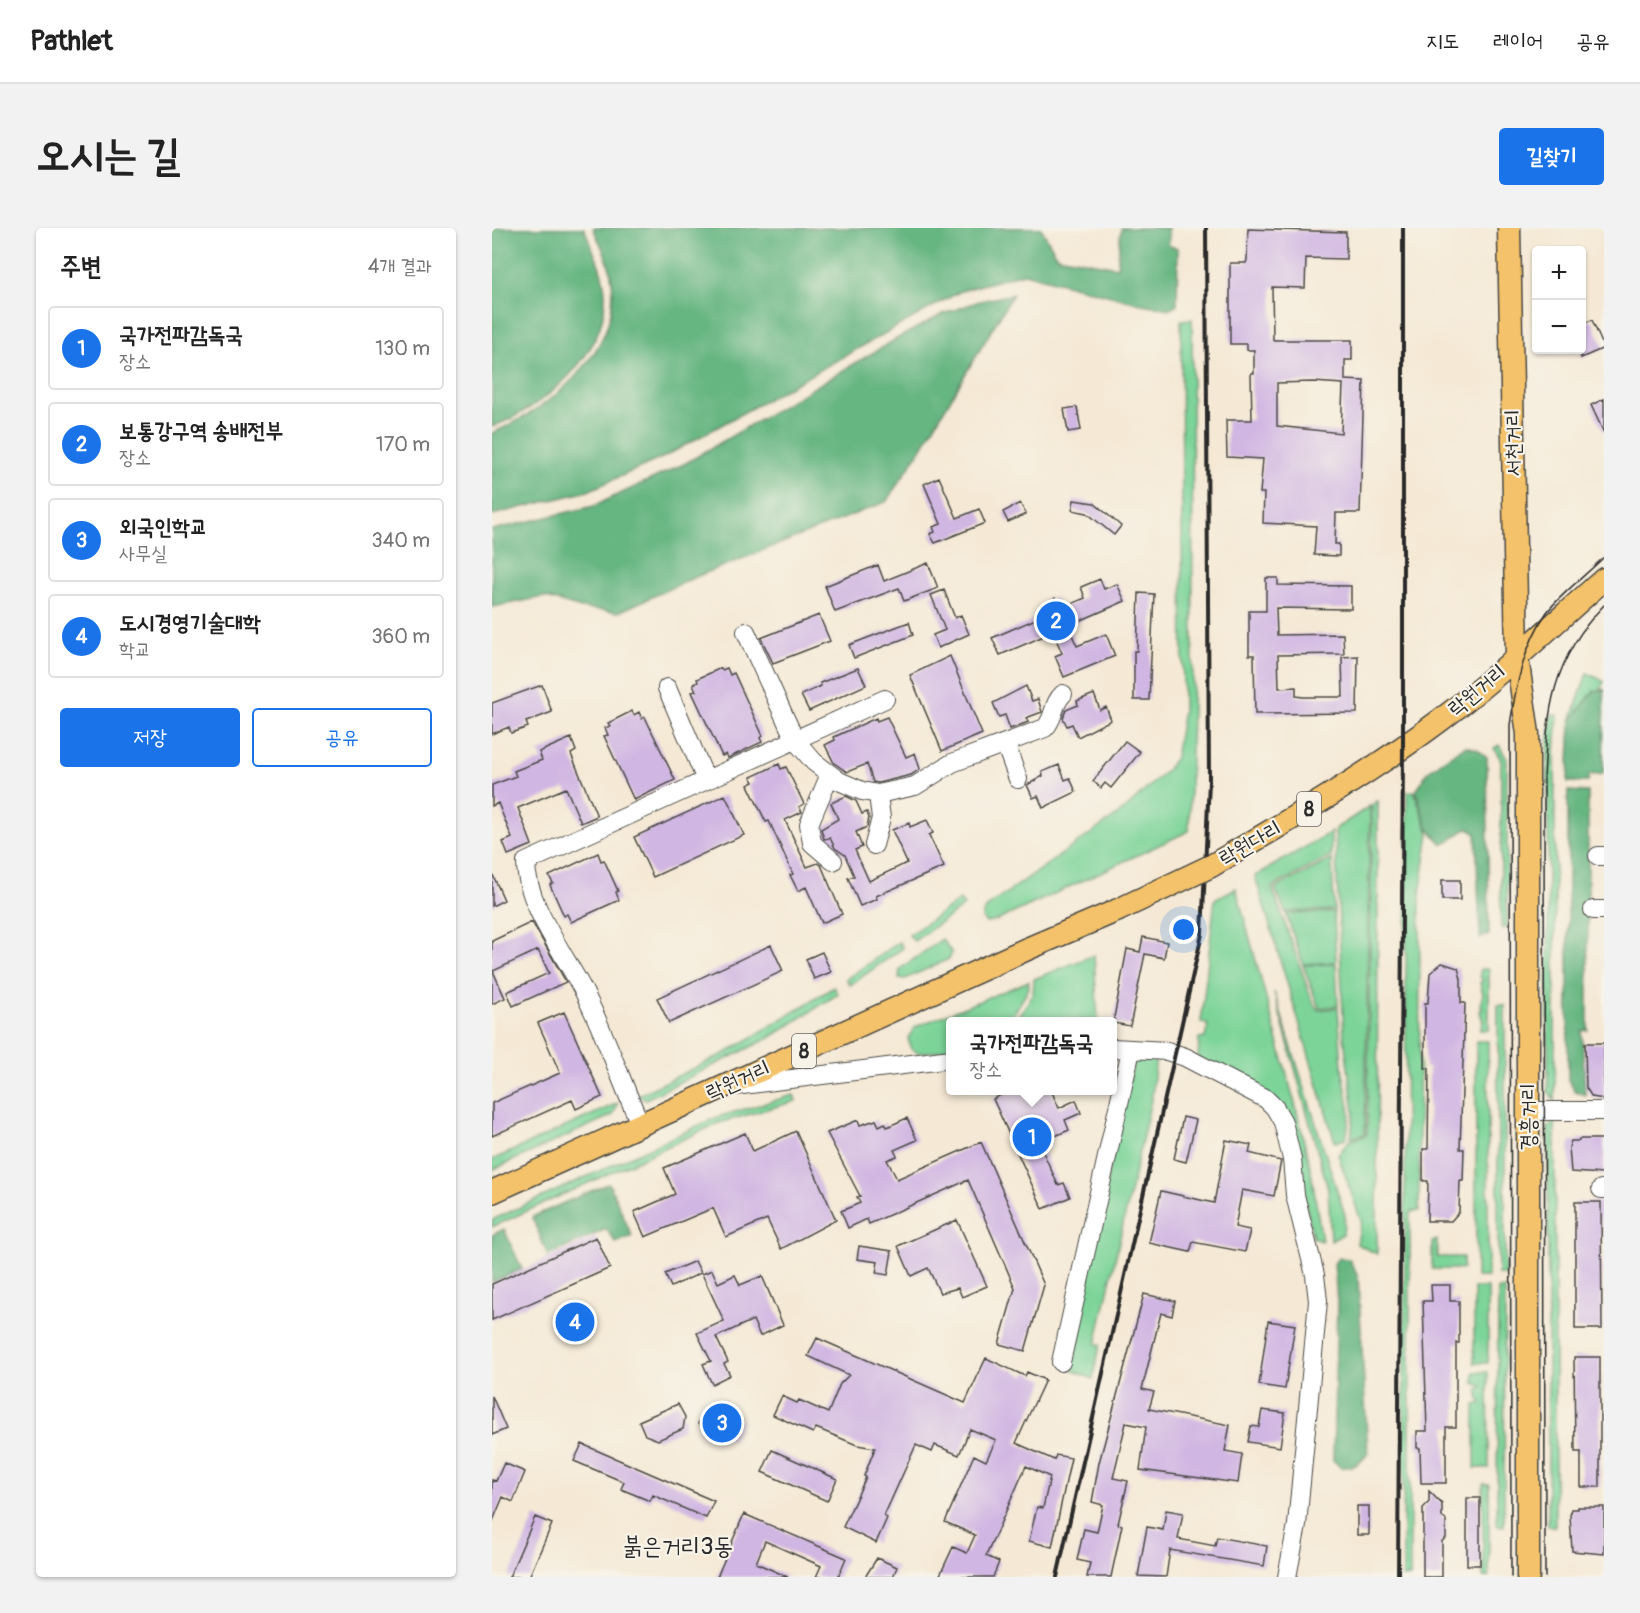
<!DOCTYPE html>
<html lang="ko">
<head>
<meta charset="utf-8">
<style>
  :root { --surface:#fff; --page:#f2f2f2; --text:#222; --muted:#767676; --line:#e0e0e0; --accent:#1a73e8 }
  body { margin:0; font-family:Pangolin,"Poor Story",sans-serif; background:var(--page); color:var(--text) }
  .controls { position:absolute; right:18px; top:18px; display:grid; overflow:hidden; border-radius:6px; box-shadow:0 2px 4px #0004 }
  .controls button { width:54px; height:54px; display:grid; place-items:center; padding:0; border:0; border-bottom:2px solid var(--line); background:var(--surface); color:var(--text); font:30px sans-serif }
  .you { position:absolute; left:692px; top:702px; width:21px; height:21px; margin:-15px; border:4px solid #fff; border-radius:50%; background:#1a73e8; box-shadow:0 0 0 9px #1a73e833 }
  .badge { display:grid; place-items:center; width:39px; height:39px; border-radius:50%; background:var(--accent); color:#fff; font-size:20px; font-weight:700 }
  .pin { position:absolute; translate:-50% -50%; border:3px solid #fff; box-shadow:0 2px 6px #0006 }
  .popup { position:absolute; left:454px; top:789px; width:171px; height:78px; box-sizing:border-box; display:grid; place-content:center; border-radius:6px; background:var(--surface); filter:drop-shadow(0 2px 4px #0005); font-size:20px; white-space:nowrap; color:var(--muted) }
  .popup b { font-size:22px; color:var(--text) }
  .popup::after { content:''; position:absolute; left:50%; top:100%; margin-left:-12px; border:12px solid transparent; border-top-color:var(--surface) }
  .list { margin:0; padding:0; list-style:none }
  h2 { display:flex; justify-content:space-between; align-items:center; height:78px; margin:0; padding:0 24px; font-size:26px }
  h2 small { font-size:20px; font-weight:400; color:var(--muted) }
  .list li { display:grid; grid-template-columns:39px 1fr auto; gap:18px; align-items:center; box-sizing:border-box; height:84px; margin:0 12px 12px; padding:0 12px; border:2px solid var(--line); border-radius:6px }
  .list b { display:block; font-size:22px; white-space:nowrap }
  .list p { margin:0; font-size:20px; white-space:nowrap; color:var(--muted) }
  .list em { font-size:20px; font-style:normal; color:var(--muted) }
  .actions { display:flex; gap:12px; padding:18px 24px }
  .actions a { flex:1; padding:14px 0; border:2px solid var(--accent); border-radius:6px; text-align:center; font-size:21px; color:var(--accent) }
  .actions .main { background:var(--accent); color:#fff }
  .map { position:relative; flex:none; width:1112px; height:1349px; overflow:hidden; border-radius:6px }
  header { display:flex; align-items:center; gap:36px; box-sizing:border-box; height:84px; padding:0 30px; background:var(--surface); border-bottom:2px solid var(--line) }
  header strong { font-size:28px }
  nav { display:flex; gap:33px; margin-inline-start:auto; font-size:21px }
  .intro { display:flex; align-items:center; justify-content:space-between; box-sizing:border-box; height:144px; padding:0 36px }
  h1 { margin:0; font-size:42px }
  .button { padding:15px 27px; border-radius:6px; background:var(--accent); color:#fff; font-size:21px; font-weight:700 }
  main { display:flex; gap:36px; padding:0 36px }
  aside { flex:1; background:var(--surface); border-radius:6px; box-shadow:0 2px 4px #0004 }
  .map>svg:first-child { display:block }
  .green { fill:#7dd499; stroke:#548062; stroke-width:1.5 }
  .forest { fill:#66b681; stroke:#487056; stroke-width:1.5 }
  .building { fill:#d0b6e2; fill-rule:evenodd }
  .lines { fill:none; stroke-linecap:round; stroke-linejoin:round }
  .minor-casing { stroke:#494844; stroke-width:20 }
  .major-casing { stroke:#494844; stroke-width:25 }
  .minor { stroke:#fff; stroke-width:18 }
  .major { stroke:#f4c26a; stroke-width:22 }
  .tram { stroke:#2b2b2b; stroke-width:1.5 }
  .rail { stroke:#2b2b2b; stroke-width:4 }
  .major-bridge-casing { stroke:#494844; stroke-width:25; stroke-linecap:butt }
  .major-bridge { stroke:#f4c26a; stroke-width:22 }
  .labels { text-anchor:middle; stroke-width:4.5; stroke-linejoin:round; paint-order:stroke }
  .shield { fill:#f7f3e8; stroke:#686764; stroke-width:1.5 }
  .shield-label { font-size:20px; font-weight:bold; fill:#2b2b2b }
  .street-label { font-size:21px; fill:#2b2b2b; stroke:#f7f3e8 }
  .quarter-label { font-size:24px; fill:#2b2b2b; stroke:#f7f3e8 }
</style>
</head>
<body>
<header>
<strong>Pathlet</strong>
<nav><a>지도</a><a>레이어</a><a>공유</a></nav>
</header>
<div class="intro"><h1>오시는 길</h1><a class="button">길찾기</a></div>
<main>
<aside>
<h2>주변<small>4개 결과</small></h2>
<ul class="list">
<li><span class="badge">1</span><div><b>국가전파감독국</b><p>장소</p></div><em>130 m</em></li>
<li><span class="badge">2</span><div><b>보통강구역 송배전부</b><p>장소</p></div><em>170 m</em></li>
<li><span class="badge">3</span><div><b>외국인학교</b><p>사무실</p></div><em>340 m</em></li>
<li><span class="badge">4</span><div><b>도시경영기술대학</b><p>학교</p></div><em>360 m</em></li>
</ul>
<div class="actions"><a class="main">저장</a><a>공유</a></div>
</aside>
<div class="map">
<svg width="1112" height="1349" viewBox="0 0 1112 1349">
  <rect width="100%" height="100%" fill="#f7f3e8"/>
  <filter id="ink" filterUnits="userSpaceOnUse"><feTurbulence type="fractalNoise" baseFrequency=".0167" numOctaves="2"/><feDisplacementMap in="SourceGraphic" scale="12" xChannelSelector="R" yChannelSelector="G"/><feConvolveMatrix kernelMatrix="1 2 1 2 8 2 1 2 1" color-interpolation-filters="sRGB"/></filter>
  <filter id="wash" filterUnits="userSpaceOnUse"><feTurbulence type="fractalNoise" baseFrequency=".008" numOctaves="4" result="noise"/><feDisplacementMap in="SourceGraphic" scale="24" xChannelSelector="R" yChannelSelector="G"/><feGaussianBlur stdDeviation="1.35" result="paint"/><feColorMatrix in="noise" values="0 0 0 0 0 0 0 0 0 0 0 0 0 0 0 0 0 1.4 0 .05"/><feComposite in="paint" operator="in"/></filter>
  <g filter="url(#wash)">
    <rect width="100%" height="100%" fill="#f5e9d5"/>
    <path class="green" d="M700 91 701 442 697 603 504 693 494 695 490 690 492 683 499 676 632 582 675 542 683 530 691 482 689 92Z
      M1095 445 1112 453 1109 460 1112 462 1102 463 1079 493Z
      M1059 487H1066L1063 523V873L1056 863V523Z
      M1007 517 1015 531V700H1009V532L1002 520Z
      M922 563 937 605 928 666 927 983 918 984V1349H911L915 564Z
      M886 573 885 1026 865 1016 869 993 846 927 857 913 875 907 880 577Z
      M878 578 873 906 859 910 862 884 852 810 843 601Z
      M839 604V628L780 659 821 775 826 782 846 780 850 839 858 885 854 911 843 914 763 648Z
      M840 631 842 682 793 684 783 660Z
      M744 660 803 876 819 943 830 1013 821 1010 794 884 706 831 707 810H713L716 797 709 794 723 671Z
      M468 672 472 678 422 713 417 707Z
      M842 684 844 734 811 736 794 686Z
      M450 711 460 725 457 731 413 751 407 750 408 741Z
      M407 714 411 720 358 757 354 751Z
      M602 727 606 793H524L541 766 542 751Z
      M844 736 846 778 827 780 811 737Z
      M988 741H997V802H988L991 795 988 783 991 780 988 777 991 766 988 755 991 752 988 749Z
      M537 753 535 764 517 793 459 794V822L426 825 419 821 416 810 423 799Z
      M342 759 346 766 279 809 154 871 144 868 234 825Z
      M782 764 853 987 851 1006 839 1013 836 961Z
      M1006 777H1013V1047H1006Z
      M984 813H996V1049H984Z
      M643 828 664 829 660 868 604 1116 608 1117 601 1151 572 1139Z
      M302 867 304 873 227 895 0 999V992L225 889Z
      M126 875 121 887 0 942V932Z
      M1063 892V1298H1056V900Z
      M945 1012V1029H971V1041H940V1014Z
      M982 1060H996V1135H982Z
      M1006 1061H1013L1012 1298H1005Z
      M982 1144H996L997 1240H983V1177L990 1175 986 1170V1162L990 1158 982 1155Z
      M991 1256H997V1349H991Z"/>
    <path class="forest" d="M0 0H92C100 21 112 42 113 66 115 127 52 179 0 199Z
      M101 0H549L565 28 625 39 629 0H676L677 18 686 20 685 76 678 81 649 76 532 45 469 63 172 229 96 263 0 287V205C64 178 138 116 117 38 114 25 106 12 101 0Z
      M521 66 427 224 394 274 201 350 127 384 89 380 52 369 0 379V302L102 278 194 235 406 110 451 86 488 73Z
      M1112 462 1111 546 1097 547 1096 554H1076L1079 493 1102 463Z
      M973 518 985 521 995 529 997 707 988 710 984 606 976 600 951 617 935 599 924 563 935 544Z
      M1076 563 1096 564V802L1090 803 1093 867 1083 863 1076 852Z
      M117 955 140 1008 124 1015 114 1001 56 1028 40 989Z
      M12 1001 30 1041 0 1054V1007Z
      M847 1030 857 1031 866 1049 876 1225C868 1236 862 1240 848 1239L841 1232 845 1074 842 1035Z"/>
    <g id="blocks">
      <path class="building" d="M756 1 854 4V31L814 30 813 60 780 59 781 112H860V132H853V152L872 153 868 285H844L843 316H847V328L822 327 824 298 771 295 772 265H768L771 231 735 229 734 192H760L759 145H762V122H755V116H738V35H754L755 32ZM821 154 851 156 849 205 785 198V155Z
        M1100 92 1112 120 1089 130V96Z
        M1112 171V205L1099 177Z
        M585 179 589 202 576 204 572 181Z
        M447 249 465 290 487 281 493 295 443 315 438 306 443 304 441 299 449 296 432 256Z
        M582 272 602 275 629 298 622 307 595 285 580 282Z
        M528 275 534 286 516 294 511 284Z
        M436 335 446 360 412 373 407 360 343 384 333 358 386 337 392 353Z
        M774 350H786V357L859 358V381L784 380 785 407 851 406 852 426 786 427 787 460 804 459V468L811 469H851L850 429 866 428 865 485 763 486 762 427H757V383H774Z
        M608 351 612 361 625 356 633 373 576 398 585 418 614 406 623 428 572 449 563 428 570 425 561 404 508 427 500 410 553 387 548 377 563 370 568 381 593 370 589 359Z
        M452 362 463 390 469 387 477 406 446 420 441 407 453 402 439 367Z
        M647 365 662 366 657 472H642V423H645Z
        M327 387 338 413 281 435 269 410Z
        M417 394 421 407 362 430 357 417Z
        M458 428 490 506 450 523 418 447Z
        M229 440 230 442 235 440 238 447 242 445 271 508 268 510 270 514 236 530 234 526 230 528 200 464 204 463 201 456 206 454 205 451Z
        M366 440 374 457 317 483 309 467 329 458 328 455Z
        M50 457 60 484 34 494 36 499 19 505 17 499 0 506V475Z
        M534 458 540 473 546 471 550 484 534 490 536 494 518 501 513 487 507 489 501 475Z
        M602 466 608 482 614 479 619 492 586 509 580 496 575 498 571 490 574 482 586 477 585 473Z
        M140 483 142 487 147 484 150 491 153 489 183 552 142 572 112 508 116 507 113 500 118 498 116 495Z
        M395 489 414 529 423 525 428 541 419 547 386 555 381 554 375 536 355 544 342 535 333 517 343 512 342 509 384 490 385 493Z
        M79 510 84 523 79 526 105 588 89 595 74 560 26 580 40 617 16 627 11 614 20 610 6 575 0 578V557L24 548 22 543 50 532 47 524Z
        M633 513 648 524 619 560 613 555 609 560 601 553Z
        M287 536 289 541 294 539 312 576 307 579 310 584 293 592 315 639 326 635 329 637 350 686 330 695 314 659 306 663 298 647 301 646 277 593 274 594 256 557 262 554 259 549Z
        M567 537 573 552 578 550 584 564 551 580 546 568 541 570 535 557 551 548 550 544Z
        M233 567 252 607 161 649 142 609Z
        M354 568 364 573 370 586 375 584 377 590 375 599 364 604 370 619 363 622 377 653 415 635 400 602 417 595 418 599 435 592 441 605 437 607 452 639 384 668 385 671 368 678 356 650 362 648 353 627 343 620 338 610 332 611 329 601 346 591 339 575Z
        M106 625 109 633 112 632 126 663 124 664 127 672 79 694 75 686 72 688 58 657 61 655 57 648Z
        M0 645 12 672 0 678Z
        M950 652H968V672H950Z
        M40 694 74 754 21 778 15 764 57 745 46 722 1 743 13 770 0 776V713Z
        M651 709 675 714 672 730 653 726 638 798 621 795 635 721 648 724Z
        M279 717 291 743 177 795 165 770Z
        M330 724 339 744 322 751 314 731Z
        M950 735 966 740 969 751V775H973L968 921H972L971 953H968L967 984 959 993H935L936 953H931V921H936L937 840H933V775H936L938 745Z
        M72 784 110 869 84 881 80 872 0 908V875L68 845 46 795Z
        M1093 815H1112V871L1100 869 1094 860Z
        M519 862H559L567 880 584 872 589 885 573 892 577 902 547 915 566 957 572 955 578 969 551 981 501 871Z
        M691 889 704 892 694 934 682 931Z
        M415 890 425 912 402 922 405 928 395 932 405 951 489 914 552 1057 533 1123 507 1116 523 1060 476 952 377 996 375 991 356 1000 349 983 368 975 365 969 368 968 335 905 366 892 368 897 384 892 387 898 393 895 395 899Z
        M304 903 344 992 289 1021 275 991 234 1009 221 980 153 1009 142 984 183 966 172 940 253 905 261 923Z
        M1087 911H1112V946L1079 944 1077 919 1079 913H1087Z
        M734 912 759 917 757 925 789 933 782 968 750 962 743 999 758 1002 753 1024 701 1014 698 1024 657 1015 669 963 722 975Z
        M1083 974H1109L1110 1101H1083Z
        M465 992 495 1058 470 1069 466 1060 448 1065 436 1040 419 1048 406 1018Z
        M104 1009 118 1040 0 1092V1056Z
        M367 1018 400 1023 396 1047 384 1045 386 1034 365 1031Z
        M203 1033 209 1045 179 1059 173 1046Z
        M220 1042 226 1055 243 1047 248 1057 270 1048 291 1097 268 1108 261 1092 224 1109 236 1134 232 1136 238 1147 220 1156 211 1136 219 1133 205 1105 232 1093 210 1046Z
        M939 1057H958V1073H967V1115H964V1199H954V1255H929L928 1220H925V1203H935L931 1073H940Z
        M652 1066 683 1073 680 1088 669 1085 650 1161 662 1164 657 1181 738 1197 733 1223 750 1226 746 1255 648 1242 654 1199 634 1195 621 1250 636 1253 626 1296 630 1297 619 1349H595L598 1335 585 1332 592 1301 605 1304 611 1277 600 1274 607 1235Z
        M776 1093 803 1097 793 1161 767 1157Z
        M325 1110 473 1175 494 1130 533 1148 535 1144 553 1152 524 1215 562 1232 564 1227 579 1230 560 1319 537 1313 545 1279 551 1280 558 1249 534 1238 494 1328 507 1334 501 1349H447L461 1319 475 1325 483 1307 453 1294 482 1227 494 1233 504 1212 478 1201 467 1227 443 1217 440 1224 424 1217 392 1288 395 1290 384 1315 351 1299 374 1249 372 1248 383 1220 365 1217 324 1200 321 1205 281 1187 290 1168 305 1175 307 1172 336 1185 348 1156 357 1147 316 1128Z
        M1082 1129H1108V1259H1089V1224H1083Z
        M0 1168 14 1201 0 1207Z
        M186 1176 193 1189 191 1201 166 1212 153 1207 147 1193Z
        M220 1178 250 1192 240 1212 206 1196 213 1183 216 1185Z
        M770 1182 793 1185 788 1219 756 1214 759 1198 767 1199Z
        M90 1216 222 1273 214 1290 161 1267 158 1273 129 1261 132 1254 82 1233Z
        M280 1222 345 1251 335 1273 270 1244Z
        M12 1235 33 1244 21 1274 11 1269 0 1295V1252L4 1253Z
        M937 1263 950 1276V1289L954 1292V1310L950 1313V1349H931V1280L937 1274Z
        M975 1270H988V1337H975Z
        M865 1278H877V1307H865Z
        M1086 1279H1112V1326L1080 1323 1078 1287 1080 1281H1086Z
        M674 1282 691 1285 686 1311 723 1318 725 1309 775 1318 772 1338 678 1322 674 1349 646 1348 655 1299 671 1302Z
        M252 1286 354 1330 346 1349H324L329 1338 273 1313 264 1335 296 1349H225Z
        M43 1289 60 1296 37 1349H17Z
        M385 1330 405 1339 401 1349H373Z"/>
    </g>
  </g>
  <g filter="url(#ink)">
    <use href="#blocks" fill-opacity="0" stroke="#494844" stroke-width="1.5"/>
    <g class="lines">
      <g class="minor-casing">
        <path id="minor" d="M254 404 303 512 322 534 347 553 370 563 386 566 423 558 460 535 553 500C563 490 560 476 571 466
          M175 460 214 552
          M513 515 526 551
          M338 546 317 596 320 615 341 633
          M382 617 389 590 386 566
          M1106 628H1112
          M1101 682H1112
          M621 820 675 823 693 829 774 871 783 880 791 894 800 931 803 967 823 1047 826 1073 805 1297 795 1349
          M243 858 459 831
          M1036 883H1112
          M148 896C129 852 113 806 92 764 73 726 34 677 34 634L393 471
          M1109 961H1112
          M569 1134 639 822"/>
      </g>
      <g class="major-casing">
        <path id="major" d="M1017 0 1025 429 1036 506V1349
          M719 638C798 592 877 546 950 491 1007 448 1059 398 1112 351
          M0 964 535 721 624 683"/>
      </g>
      <use href="#minor" class="minor"/>
      <use href="#major" class="major"/>
      <path class="tram" d="M1019 1349 1018 497C1024 457 1032 417 1055 384 1068 367 1096 345 1112 329
        M1053 1349 1052 553C1055 482 1060 431 1112 377"/>
      <path class="rail" d="M565 1349 710 706 717 553 714 0
        M906 1349 911 519V0"/>
      <g class="major-bridge-casing">
        <path id="major-bridge" d="M624 683 719 638"/>
      </g>
      <use href="#major-bridge" class="major-bridge"/>
    </g>
  </g>
  <g class="labels">
    <g class="shield">
      <rect x="805" y="564" width="24" height="34" rx="4.5"/>
      <rect x="300" y="806" width="24" height="34" rx="4.5"/>
    </g>
    <g class="shield-label">
      <text x="817" y="588">8</text>
      <text x="312" y="830">8</text>
    </g>
    <g class="street-label">
      <text transform="translate(1021 215) rotate(-91)" y="7">서천거리</text>
      <text transform="translate(985 462) rotate(-40)" y="7">락원거리</text>
      <text transform="translate(758 615) rotate(-30)" y="7">락원다리</text>
      <text transform="translate(246 852) rotate(-24)" y="7">락원거리</text>
      <text transform="translate(1036 889) rotate(-90)" y="7">경흥거리</text>
    </g>
    <g class="quarter-label">
      <text x="186" y="1326">붉은거리3동</text>
    </g>
  </g>
</svg>
<div class="controls">
<button>+</button>
<button>−</button>
</div>
<div class="you"></div>
<div class="pin badge" style="left:540px;top:909px">1</div>
<div class="popup"><b>국가전파감독국</b>장소</div>
<div class="pin badge" style="left:564px;top:393px">2</div>
<div class="pin badge" style="left:230px;top:1195px">3</div>
<div class="pin badge" style="left:83px;top:1094px">4</div>
</div>
</main>
</body>
</html>
